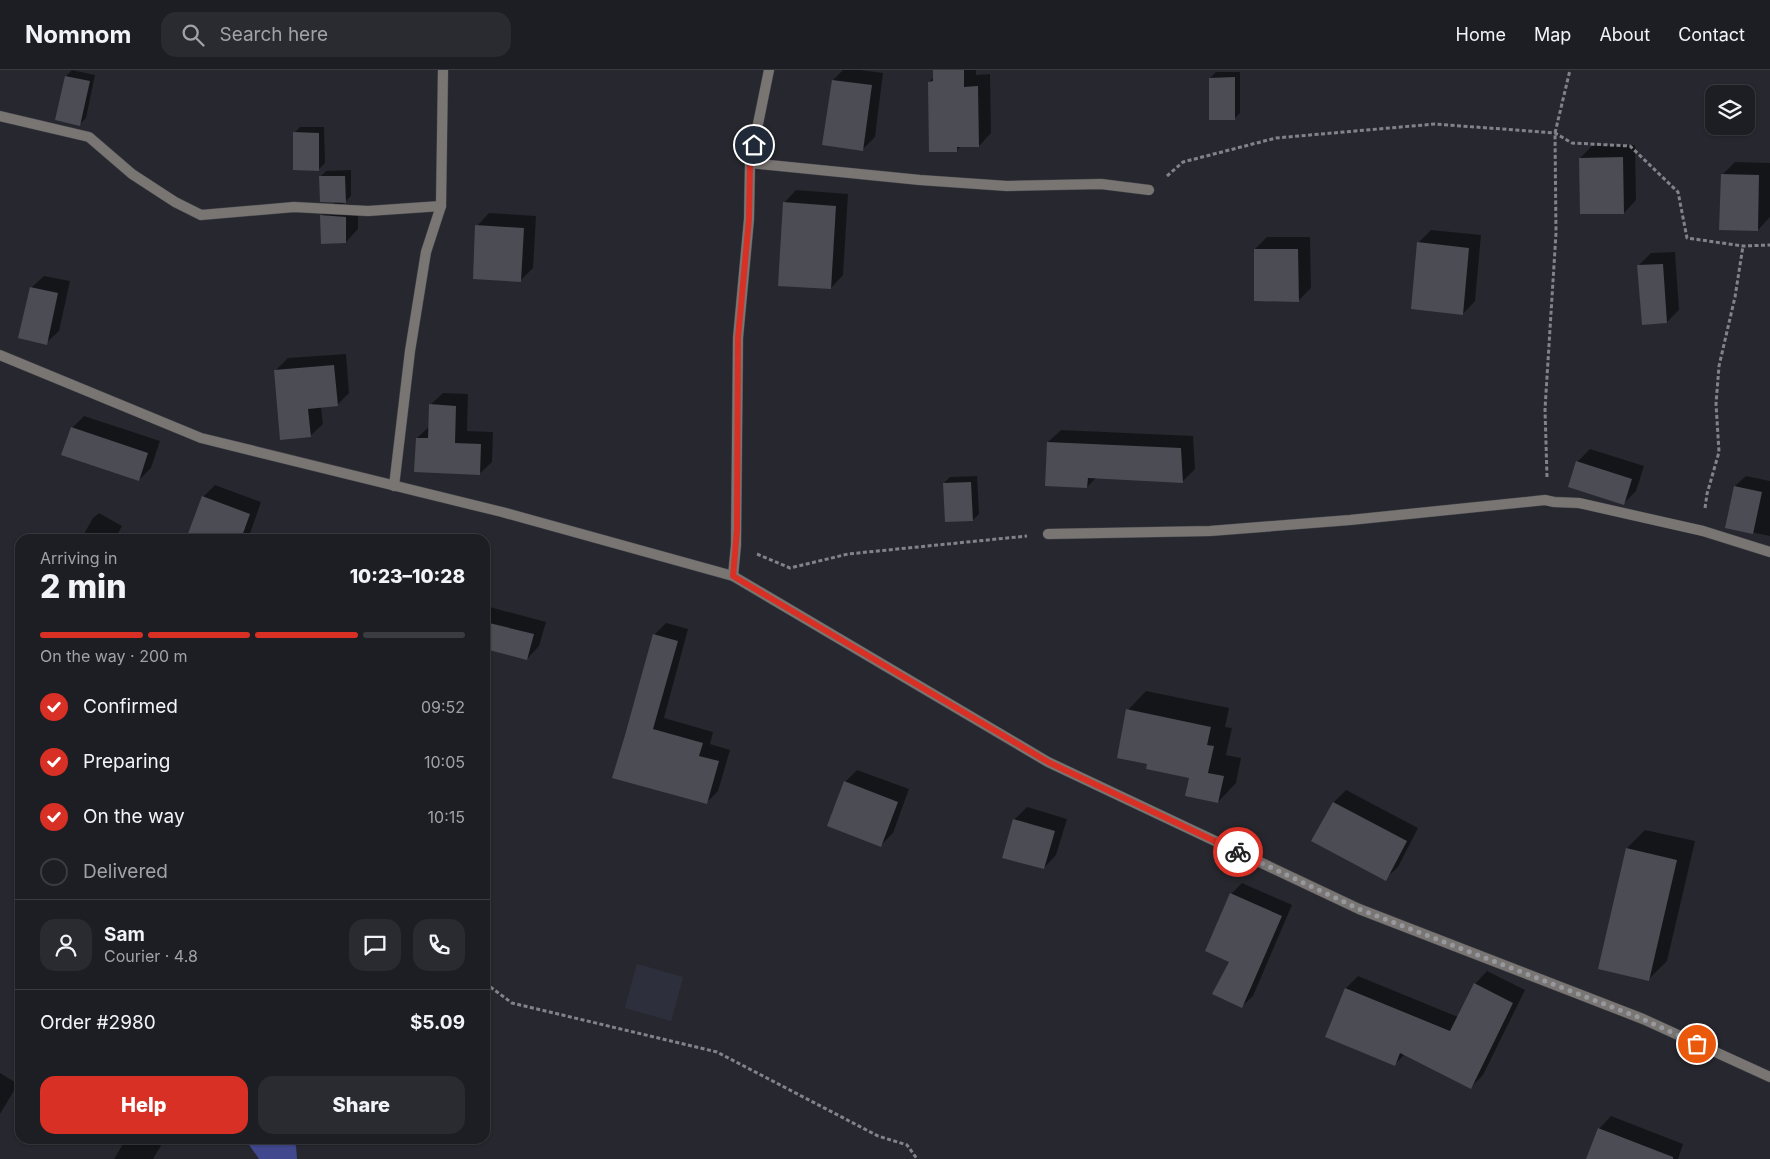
<!DOCTYPE html>
<meta charset="utf-8">
<style>
:root{--surface:#1d1e23;--page:#2a2b30;--text:#f1f3f6;--muted:#a0a2a6;--line:#3b3c41;--accent:#d93025}
body{margin:0;font-family:Inter,sans-serif;background:var(--page);color:var(--text);height:100vh;display:flex;flex-direction:column;font-size:19px;white-space:nowrap}
*{box-sizing:border-box;margin:0}
p{font-size:16px;color:var(--muted)}
.icon{flex:none;width:28px;height:28px;fill:none;stroke:currentColor;stroke-width:2;stroke-linecap:round;stroke-linejoin:round}
.map{position:relative;flex:1;overflow:hidden}
.details{position:absolute;left:15px;top:464px;width:475px;height:610px;display:flex;flex-direction:column;background:var(--surface);border-radius:15px;box-shadow:0 1px 4px #0004,0 0 0 1px var(--line)}
.details>*{flex:none}
.tools{position:absolute;left:1705px;top:15px;display:grid;gap:10px}
.tools a{display:grid;place-items:center;width:50px;height:50px;border-radius:10px;background:var(--surface);box-shadow:0 1px 4px #0004,0 0 0 1px var(--line);font-size:25px}
.pin{position:absolute;display:grid;place-items:center;width:42px;height:42px;color:#fff;margin:-21px;border:2px solid #fff;border-radius:50%;box-shadow:0 1px 5px #0007}
.courier{position:absolute;display:grid;place-items:center;width:50px;height:50px;margin:-25px;border:4px solid #d93025;border-radius:50%;background:#fff;color:#222;box-shadow:0 1px 6px #0007}
.summary em{font-style:normal;font-weight:800}
.summary div{display:flex;flex-direction:column-reverse}
.summary{display:flex;align-items:center;justify-content:space-between;height:85px;padding:0 25px}
h1{font-size:32px;font-weight:800;line-height:38px}
.bar{display:grid;grid-template-columns:repeat(4,1fr);gap:8px 5px;align-content:center;height:60px;padding:0 25px}
.bar i{height:6px;border-radius:4px;background:var(--line)}
.bar .active{background:var(--accent)}
.bar p{grid-column:span 4}
.line{display:flex;align-items:center;gap:12px;padding:0 25px;border-top:1px solid var(--line)}
.line div{flex:1}
.round{display:grid;place-items:center;flex:none;width:52px;height:52px;border-radius:15px;background:var(--page)}
ol{padding:0 25px;list-style:none}
li{display:flex;align-items:center;gap:15px;height:55px}
li p{margin-inline-start:auto}
li .icon{padding:5px;border-radius:50%;background:var(--accent);color:#fff;stroke-width:4}
li:last-child{color:var(--muted)}
li i{width:28px;height:28px;border:2px solid var(--line);border-radius:50%}
.action{display:flex;gap:10px;margin-top:auto;padding:10px 25px}
.action a{flex:1;height:58px;border-radius:15px;background:var(--accent);color:#fff;font-size:20px;font-weight:800;line-height:58px;text-align:center}
.action a+a{background:var(--page);color:var(--text)}
header{display:flex;align-items:center;gap:30px;box-sizing:border-box;height:70px;padding:0 25px;background:var(--surface);border-bottom:1px solid var(--line)}
header strong{font-size:24px}
nav{display:flex;gap:28px;margin-inline-start:auto;font-size:18px}
.search{width:350px;height:45px;background:var(--page);display:flex;align-items:center;gap:12px;box-sizing:border-box;padding:0 18px;border-radius:15px;color:var(--muted);font-size:19px}
.map>svg:first-child{display:block}
.built{fill:#2d303c}
.forest{fill:#41488e}
.shadow{fill:#0007}
.building{fill:#4b4c54}
.lines{fill:none;stroke-linecap:round;stroke-linejoin:round}
.service-casing{stroke:#43444a;stroke-width:11}
.minor-casing{stroke:#43444a;stroke-width:11}
.path{stroke:#828389;stroke-width:3;stroke-dasharray:4 2.5;stroke-linecap:butt}
.service{stroke:#797573;stroke-width:10}
.minor{stroke:#797573;stroke-width:10}
.done{stroke:#97989e;stroke-width:5;stroke-dasharray:0 9}
.route{stroke:#d93025;stroke-width:6}
</style>
<header>
<strong>Nomnom</strong>
<div class="search"><svg class="icon" aria-label="search" viewBox="0 0 24 24"><circle cx="10" cy="10" r="6"/><path d="M15 15l6 6"/></svg>Search here</div>
<nav><a>Home</a><a>Map</a><a>About</a><a>Contact</a></nav>
</header>
<div class="map">
<svg width="1770" height="1089" viewBox="0 0 1770 1089">
<rect width="100%" height="100%" fill="#27282f"/>
<!-- built -->
<path class="built" d="M637 894 683 907 671 951 625 938Z"/>
<!-- forest -->
<path class="forest" d="M245 1069H291L296 1076 297 1089H259Z"/>
<!-- shadow -->
<g class="shadow">
<path d="M72 0 95 5 86 48 80 54 57 49 66 6Z"/>
<path d="M843 0H860L883 3 875 67 863 79 833 10Z"/>
<path d="M934 0H976V5L990 4 991 63 979 76 962 75 956 81 929 12 934 7Z"/>
<path d="M1216 2H1240V43L1234 49 1210 8Z"/>
<path d="M300 57H324L325 93 319 99 294 63Z"/>
<path d="M1635 75 1636 130 1624 143 1580 88 1592 76Z"/>
<path d="M1735 92 1770 93V147L1758 160 1722 105Z"/>
<path d="M351 100V126L343 134 358 135V159L346 172 322 146 336 131 320 107 326 101Z"/>
<path d="M796 120 848 124 843 205 831 218 784 133Z"/>
<path d="M489 143 536 146 533 198 520 211 477 156Z"/>
<path d="M1431 160 1481 165 1475 231 1463 244 1418 173Z"/>
<path d="M1267 167H1310L1311 218 1298 231 1255 179Z"/>
<path d="M1675 182 1679 240 1667 252 1638 196 1651 183Z"/>
<path d="M44 206 70 211 59 261 46 273 31 218Z"/>
<path d="M346 284 349 323 337 335 321 337 323 354 310 366 276 300 288 288Z"/>
<path d="M443 323 468 324 467 361 493 362 492 392 479 404 417 368 430 356V335Z"/>
<path d="M84 346 160 371 151 398 139 410 72 358Z"/>
<path d="M1061 360 1193 366 1195 399 1183 411 1096 408 1087 417 1048 372Z"/>
<path d="M1590 379 1644 396 1636 421 1623 434 1570 417 1578 391Z"/>
<path d="M977 406 979 444 973 450 944 413 950 407Z"/>
<path d="M1746 406 1770 411V466L1726 457 1735 416Z"/>
<path d="M215 415 261 432 248 469H195L203 427Z"/>
<path d="M99 443 122 456 115 469H81L93 448Z"/>
<path d="M486 536 546 552 539 576 527 589 485 578Z"/>
<path d="M666 553 688 559 664 648 713 662 710 674 730 680 718 721 707 732 613 707 654 565Z"/>
<path d="M1146 621 1229 638 1225 657 1232 658 1226 685 1241 688 1236 713 1218 732 1190 707 1148 693 1128 640Z"/>
<path d="M857 700 909 719 893 763 881 775 845 712Z"/>
<path d="M1346 720 1418 758 1398 797 1385 809 1313 770 1334 732Z"/>
<path d="M1027 737 1067 749 1056 785 1044 798 1014 750Z"/>
<path d="M1645 760 1695 771 1667 891 1649 909 1627 778Z"/>
<path d="M1242 813 1292 835 1253 926 1241 937 1231 891V824Z"/>
<path d="M1487 901 1525 920 1483 1005 1470 1018 1405 984 1394 995 1326 967 1346 918 1358 906 1458 947 1475 914Z"/>
<path d="M0 1003 18 1014 0 1044Z"/>
<path d="M1611 1046 1683 1074 1678 1089H1588L1599 1059Z"/>
<path d="M126 1069H165L153 1089H114Z"/>
</g>
<!-- building -->
<g class="building">
<path d="M933 0H964V17L978 16 979 77H957V82H929L928 12 933 11Z"/>
<path d="M65 6 90 11 80 56 55 50Z"/>
<path d="M1235 7V50H1209V8Z"/>
<path d="M832 10 872 15 863 81 822 75Z"/>
<path d="M293 62 319 63V101L293 100Z"/>
<path d="M1623 87 1624 144H1580L1579 88Z"/>
<path d="M1721 104 1759 105 1758 161 1719 160Z"/>
<path d="M319 106H345L346 133 320 132Z"/>
<path d="M783 132 836 136 831 219 778 216Z"/>
<path d="M320 145 346 147V173L321 174Z"/>
<path d="M475 155 524 158 521 212 473 209Z"/>
<path d="M1417 172 1469 178 1463 245 1411 239Z"/>
<path d="M1254 179H1298L1299 232 1254 231Z"/>
<path d="M1663 194 1667 253 1642 255 1637 195Z"/>
<path d="M30 217 58 223 47 275 18 268Z"/>
<path d="M334 295 338 336 308 339 311 367 280 370 274 300Z"/>
<path d="M429 334 456 336 455 373 481 374 480 405 414 402 416 368H428Z"/>
<path d="M71 357 148 383 139 411 61 385Z"/>
<path d="M1047 372 1181 378 1183 413 1088 408 1087 418 1045 416Z"/>
<path d="M1576 391 1632 409 1624 435 1568 417Z"/>
<path d="M971 412 973 451 945 452 943 413Z"/>
<path d="M1734 416 1762 422 1753 464 1725 458Z"/>
<path d="M202 426 250 444 241 469H186Z"/>
<path d="M485 552 534 564 527 590 485 579Z"/>
<path d="M653 564 678 571 653 659 703 673 699 686 719 691 707 734 612 708 625 665Z"/>
<path d="M1126 639 1211 657 1207 675 1214 676 1208 703 1224 706 1218 733 1185 726 1189 708 1146 699 1147 694 1117 688Z"/>
<path d="M844 711 898 732 881 777 827 756Z"/>
<path d="M1333 732 1407 771 1386 811 1311 771Z"/>
<path d="M1013 749 1055 761 1044 799 1002 788Z"/>
<path d="M1626 778 1677 790 1649 911 1598 899Z"/>
<path d="M1230 823 1282 846 1242 938 1212 924 1229 892 1205 881Z"/>
<path d="M1474 913 1513 933 1471 1019 1400 983 1395 996 1325 967 1345 918 1450 961Z"/>
<path d="M1598 1058 1673 1087V1089H1586Z"/>
</g>
<g class="lines">
<defs>
<g id="service">
<path d="M0 46 89 67 132 104 175 132 201 145 294 137 368 141 441 136"/>
<path d="M750 93 920 110 1007 116 1101 114 1149 120"/>
</g>
<g id="minor">
<path d="M0 285 201 368 502 442 733 506 1048 692 1359 839 1643 949 1770 1007"/>
<path d="M394 416 410 281 426 182 441 136 443 0"/>
<path d="M1048 464 1210 461 1350 450 1545 430 1554 432 1579 433 1703 461 1770 482"/>
<path d="M733 506 736 475 738 268 749 149 750 93 769 0"/>
</g>
</defs>
<!-- service casing -->
<use href="#service" class="service-casing"/>
<!-- minor casing -->
<use href="#minor" class="minor-casing"/>
<!-- path -->
<g class="path">
<path d="M1167 106 1183 92 1276 68 1435 54 1555 63 1572 73 1630 76 1678 122 1687 168 1743 176 1770 175"/>
<path d="M1547 407 1545 339 1556 163 1555 63 1570 0"/>
<path d="M1705 438 1707 424 1719 382 1716 334 1719 296 1735 227 1743 176"/>
<path d="M757 484 790 498 848 484 1027 466"/>
<path d="M485 913 512 933 717 982 878 1066 907 1075 917 1089"/>
</g>
<!-- service -->
<use href="#service" class="service"/>
<!-- minor -->
<use href="#minor" class="minor"/>
</g>
<g class="lines">
<!-- done -->
<path class="done" d="M1238 782 1359 839 1643 949 1697 974"/>
<!-- route -->
<path class="route" d="M754 75 750 93 749 149 738 268 737 460 733 506 1048 692 1238 782"/>
</g>
</svg>
<div class="tools">
<a><svg class="icon" aria-label="layers" viewBox="0 0 24 24"><path d="M12 4l9 5-9 5-9-5zM3 14l9 5 9-5"/></svg></a>
</div>
<div class="pin" style="left:1697px;top:974px;background:#ea580c"><svg class="icon" aria-label="bag" viewBox="0 0 24 24"><path d="M5 8h14l-1 12H6zM9 8a3 3 0 0 1 6 0"/></svg></div>
<div class="pin" style="left:754px;top:75px;background:#1f2937"><svg class="icon" aria-label="home" viewBox="0 0 24 24"><path d="M3 11l9-7 9 7M6 9v11h12V9"/></svg></div>
<div class="courier" style="left:1238px;top:782px"><svg class="icon" aria-label="bike" viewBox="0 0 24 24"><circle cx="6" cy="16" r="4"/><circle cx="18" cy="16" r="4"/><path d="M6 16l4-8h5l3 8M10 8l3 8H6M13 5h3"/></svg></div>
<section class="details">
<div class="summary"><div><h1>2 min</h1><p>Arriving in</p></div><em>10:23–10:28</em></div>
<div class="bar"><i class="active"></i><i class="active"></i><i class="active"></i><i></i><p>On the way · 200 m</p></div>
<ol>
<li><svg class="icon" aria-label="check" viewBox="0 0 24 24"><path d="M5 12l5 5 9-10"/></svg>Confirmed<p>09:52</p></li>
<li><svg class="icon" aria-label="check" viewBox="0 0 24 24"><path d="M5 12l5 5 9-10"/></svg>Preparing<p>10:05</p></li>
<li><svg class="icon" aria-label="check" viewBox="0 0 24 24"><path d="M5 12l5 5 9-10"/></svg>On the way<p>10:15</p></li>
<li><i></i>Delivered</li>
</ol>
<div class="line" style="height:90px"><a class="round"><svg class="icon" aria-label="person" viewBox="0 0 24 24"><circle cx="12" cy="8" r="4"/><path d="M4 21q1-7 8-7t8 7"/></svg></a><div><b>Sam</b><p>Courier · 4.8</p></div><a class="round"><svg class="icon" aria-label="chat" viewBox="0 0 24 24"><path d="M4 5h16v11H9l-5 4z"/></svg></a><a class="round"><svg class="icon" aria-label="phone" viewBox="0 0 24 24"><path d="M5 4h4l2 5-3 2q2 4 5 5l2-3 5 2v4C11 20 4 13 5 4z"/></svg></a></div>
<div class="line" style="height:65px"><div>Order #2980</div><b>$5.09</b></div>
<div class="action"><a>Help</a><a>Share</a></div>
</section>
</div>
